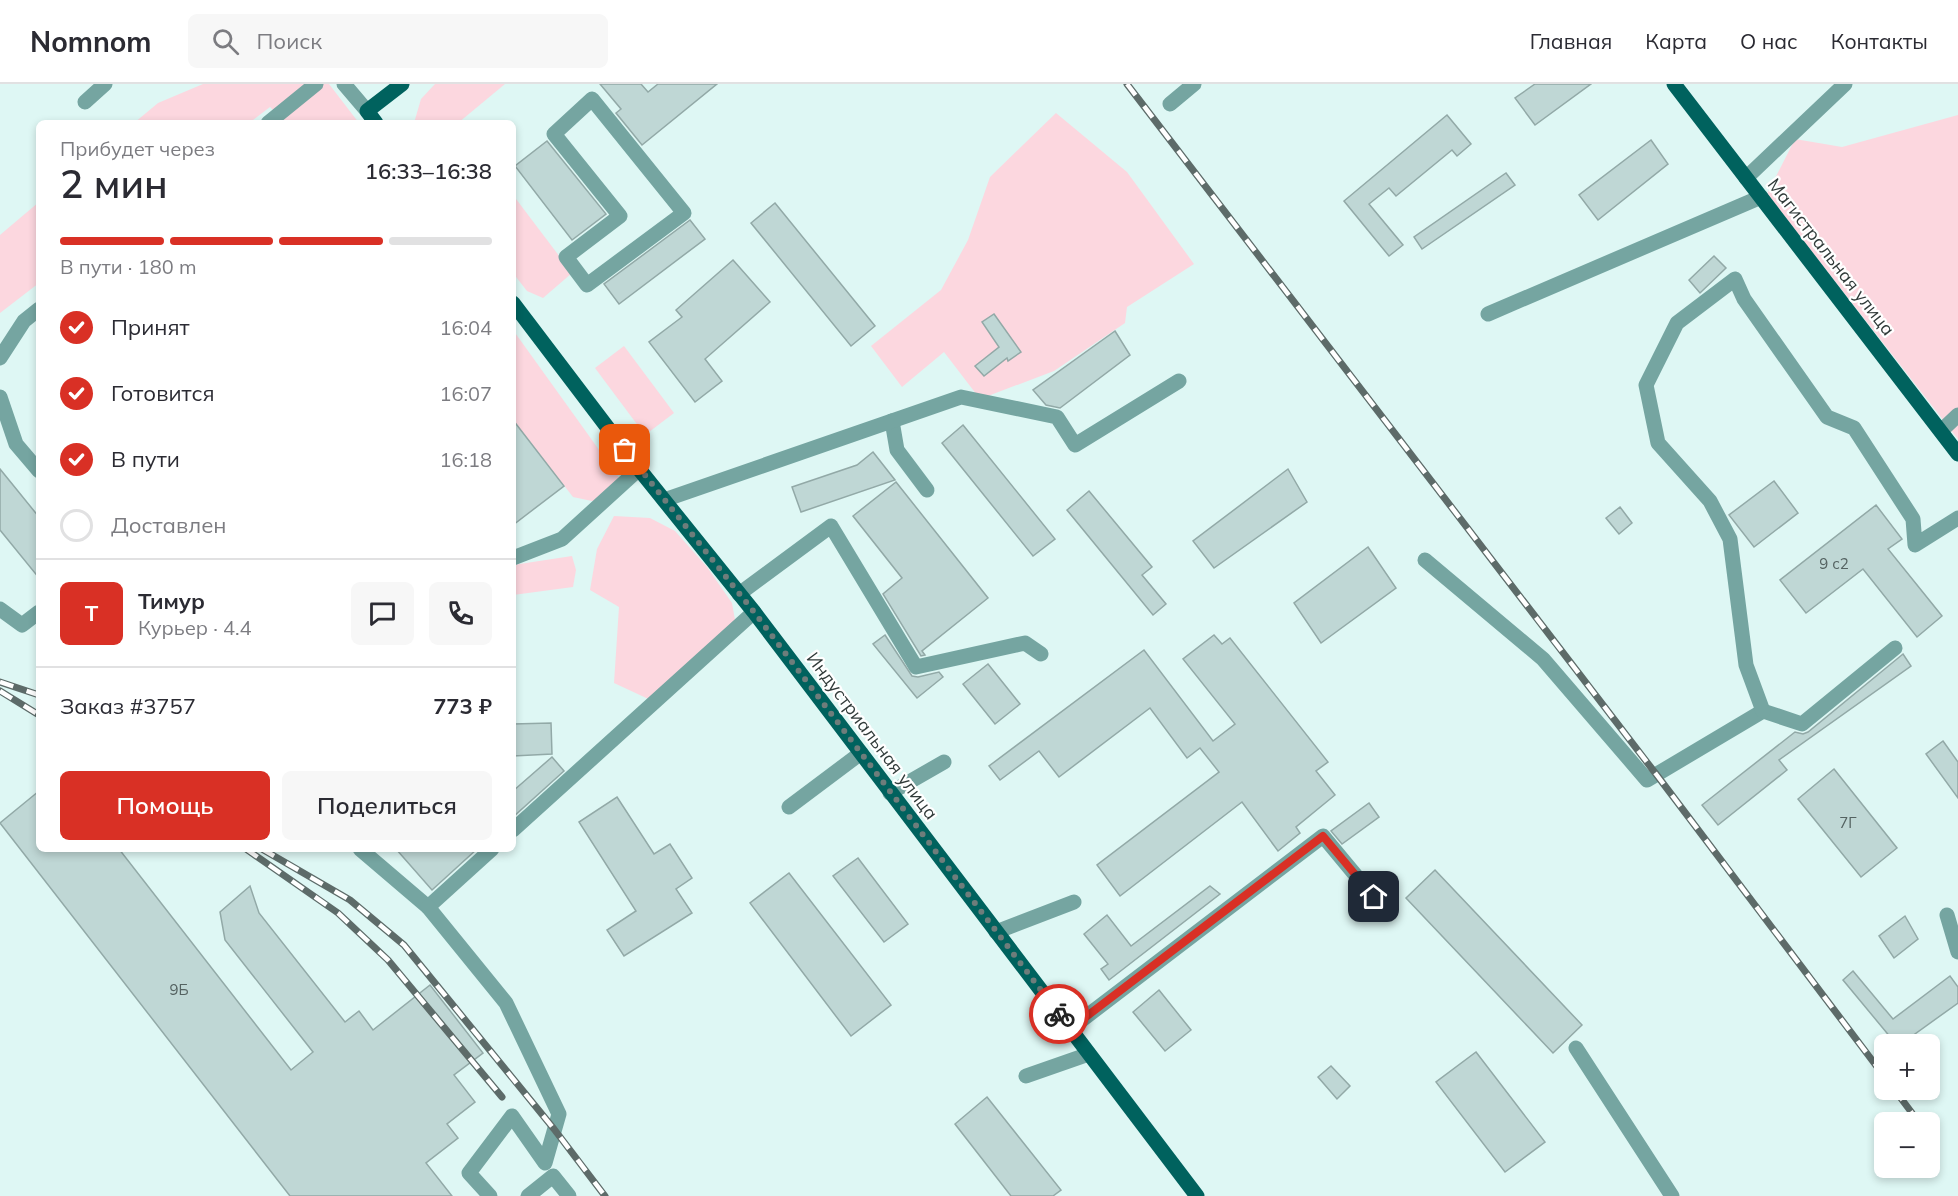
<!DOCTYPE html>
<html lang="ru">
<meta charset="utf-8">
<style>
:root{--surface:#fff;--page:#f7f7f7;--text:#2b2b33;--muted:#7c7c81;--line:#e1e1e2;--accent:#d93025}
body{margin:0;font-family:Mulish,sans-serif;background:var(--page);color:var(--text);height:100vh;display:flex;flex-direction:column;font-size:22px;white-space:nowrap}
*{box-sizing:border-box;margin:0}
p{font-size:20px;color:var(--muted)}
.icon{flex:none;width:33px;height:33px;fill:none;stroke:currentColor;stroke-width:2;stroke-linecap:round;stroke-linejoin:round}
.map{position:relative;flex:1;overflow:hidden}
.details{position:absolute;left:36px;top:36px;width:480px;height:732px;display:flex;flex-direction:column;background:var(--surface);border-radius:9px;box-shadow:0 3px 9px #0003}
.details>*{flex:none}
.controls{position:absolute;left:1874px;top:950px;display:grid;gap:12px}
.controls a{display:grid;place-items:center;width:66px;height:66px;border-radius:9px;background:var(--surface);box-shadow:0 3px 9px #0003;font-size:30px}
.pin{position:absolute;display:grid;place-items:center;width:51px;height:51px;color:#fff;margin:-26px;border-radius:12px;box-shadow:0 3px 9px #0006}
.courier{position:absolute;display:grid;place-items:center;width:60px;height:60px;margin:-30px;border:4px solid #d93025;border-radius:50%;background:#fff;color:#222;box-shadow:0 2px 8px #0007}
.head em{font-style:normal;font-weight:600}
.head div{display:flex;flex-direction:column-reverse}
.head{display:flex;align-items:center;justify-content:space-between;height:102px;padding:0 24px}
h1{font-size:39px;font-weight:600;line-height:45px}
.bar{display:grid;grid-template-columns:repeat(4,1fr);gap:9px 6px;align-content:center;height:72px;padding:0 24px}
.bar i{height:8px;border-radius:4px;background:var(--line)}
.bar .active{background:var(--accent)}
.bar p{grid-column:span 4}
.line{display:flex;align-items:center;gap:15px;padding:0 24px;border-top:2px solid var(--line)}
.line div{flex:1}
.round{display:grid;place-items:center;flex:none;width:63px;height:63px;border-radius:9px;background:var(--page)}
ol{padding:0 24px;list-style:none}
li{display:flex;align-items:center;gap:18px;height:66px}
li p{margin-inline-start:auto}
li .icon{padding:6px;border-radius:50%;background:var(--accent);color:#fff;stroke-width:4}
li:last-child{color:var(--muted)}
li i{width:33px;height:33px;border:3px solid var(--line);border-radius:50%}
.cta{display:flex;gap:12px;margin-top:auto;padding:12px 24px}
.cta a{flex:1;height:69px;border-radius:9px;background:var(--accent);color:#fff;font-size:24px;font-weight:600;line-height:69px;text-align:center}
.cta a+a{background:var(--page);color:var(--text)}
header{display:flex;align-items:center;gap:36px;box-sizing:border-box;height:84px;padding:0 30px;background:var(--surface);border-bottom:2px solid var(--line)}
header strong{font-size:28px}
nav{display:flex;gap:33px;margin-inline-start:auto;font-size:21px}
.search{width:420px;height:54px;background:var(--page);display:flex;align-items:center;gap:15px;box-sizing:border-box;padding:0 21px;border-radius:9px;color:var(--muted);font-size:22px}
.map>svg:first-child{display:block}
.green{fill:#fcd7df}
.building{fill:#bfd7d5;stroke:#92a9a7;stroke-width:1.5}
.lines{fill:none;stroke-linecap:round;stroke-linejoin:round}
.minor{stroke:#75a5a1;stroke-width:15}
.major{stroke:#00625e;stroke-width:15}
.rail-casing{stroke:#5d6b69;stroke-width:7}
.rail{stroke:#fff;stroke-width:4.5;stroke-dasharray:14;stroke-linecap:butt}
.done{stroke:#6e7d7b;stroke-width:6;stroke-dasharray:0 10.8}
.route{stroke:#d93025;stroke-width:8}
.labels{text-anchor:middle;stroke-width:4.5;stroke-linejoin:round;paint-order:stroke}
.number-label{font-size:15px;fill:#546261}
.street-label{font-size:18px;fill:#313b3a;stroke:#fff}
</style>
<header>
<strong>Nomnom</strong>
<div class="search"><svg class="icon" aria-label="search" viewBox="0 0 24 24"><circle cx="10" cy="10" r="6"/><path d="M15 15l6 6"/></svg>Поиск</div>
<nav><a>Главная</a><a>Карта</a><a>О нас</a><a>Контакты</a></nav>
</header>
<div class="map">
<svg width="1958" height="1112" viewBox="0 0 1958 1112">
<rect width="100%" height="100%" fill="#def7f4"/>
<!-- green -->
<g class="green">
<path d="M203 0H329L359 39H286L270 23 249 39H134L158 19Z"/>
<path d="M435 0H505L458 39H414L421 15Z"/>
<path d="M1056 29 1127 88 1194 180 1127 223 1125 239 1054 287 980 315 944 268 902 303 871 262 941 206 968 156 990 93Z"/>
<path d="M1958 31V355L1767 110 1795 55 1842 63Z"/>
<path d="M513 111 572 189 543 214 527 207 513 189Z"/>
<path d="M39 118V199L0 229V151Z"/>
<path d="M513 246 625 402 606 420 573 413 513 336Z"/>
<path d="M624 262 674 329 645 351 595 284Z"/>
<path d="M614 432 650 434 675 447 707 483 732 519 737 547 657 619 614 599 619 523 590 506 597 465Z"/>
<path d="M572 472 576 486 573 503 513 511V481Z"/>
</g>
<!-- building -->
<g class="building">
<path d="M600 0H641L648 8 658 0H717L642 61 616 29 621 25Z"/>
<path d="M1535 0H1591L1535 41 1515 14Z"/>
<path d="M1447 31 1471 60 1457 72 1452 66 1396 112 1389 104 1369 120 1403 161 1389 172 1344 117Z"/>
<path d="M1651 56 1668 80 1598 136 1579 111Z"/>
<path d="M547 57 606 130 572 156 515 82Z"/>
<path d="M1506 89 1515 101 1422 165 1414 153Z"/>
<path d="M775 119 875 242 851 262 751 139Z"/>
<path d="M690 136 705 155 619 220 604 200Z"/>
<path d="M1714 172 1726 184 1700 209 1689 196Z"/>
<path d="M733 176 770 218 705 275 722 297 695 318 649 258 682 233 676 226Z"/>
<path d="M994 230 1021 268 1008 277 1007 274 984 292 975 282 999 263 982 238Z"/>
<path d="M1115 247 1130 271 1060 324 1046 321 1033 306Z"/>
<path d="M513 336 564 402 513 441Z"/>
<path d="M963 341 1055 455 1033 472 942 359Z"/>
<path d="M873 368 895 396 801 428 792 403 857 381Z"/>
<path d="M0 385 39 433V494L0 446Z"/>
<path d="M1288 385 1307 418 1214 484 1193 457Z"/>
<path d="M1774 397 1798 429 1754 463 1729 431Z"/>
<path d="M896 398 988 514 922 567 925 571 921 572 883 510 902 494 853 432Z"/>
<path d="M1089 407 1152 483 1142 491 1166 520 1153 531 1067 426Z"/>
<path d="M1876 421 1902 455 1888 465 1942 532 1917 553 1863 485 1806 529 1780 496Z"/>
<path d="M1620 423 1632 439 1619 450 1606 434Z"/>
<path d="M1368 463 1396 504 1321 559 1294 519Z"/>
<path d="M885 551 912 592 918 593 939 588 943 593 917 614 873 560Z"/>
<path d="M1214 551 1222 560 1230 554 1328 678 1316 687 1335 711 1296 743 1300 749 1278 767 1242 718 1120 812 1097 781 1219 688 1200 664 1187 674 1150 624 1059 693 1039 667 1000 696 989 682 1144 566 1213 657 1235 640 1183 575Z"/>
<path d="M1903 570 1911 582 1779 676 1787 686 1718 741 1702 721 1795 648 1803 650 1808 648Z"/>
<path d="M988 580 1020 620 995 640 963 600Z"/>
<path d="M551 639 552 670 513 672V640Z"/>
<path d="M1943 657 1958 678V714L1926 670Z"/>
<path d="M552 673 564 687 513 733V707Z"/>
<path d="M1834 685 1897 764 1861 793 1798 715Z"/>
<path d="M39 707V765H119L291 986 313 968 225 856 220 828 250 802 259 829 345 938 359 927 373 946 430 901 483 969 454 991 475 1018 447 1040 458 1054 426 1079 452 1112H290L0 739Z"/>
<path d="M617 713 654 770 670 760 692 794 676 805 692 829 624 872 607 846 636 827 579 738Z"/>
<path d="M1369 719 1379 733 1342 760 1331 747Z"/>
<path d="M396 765H477L432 806Z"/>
<path d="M858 774 908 840 884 858 833 792Z"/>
<path d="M1435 786 1582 941 1553 969 1406 814Z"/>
<path d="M789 789 891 921 851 952 750 819Z"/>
<path d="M1210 802 1220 810 1109 896 1101 885 1108 880 1084 850 1107 831 1131 862Z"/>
<path d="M1905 832 1918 855 1894 874 1879 852Z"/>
<path d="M1853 887 1893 935 1950 892 1958 903V919L1901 960H1896L1843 896Z"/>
<path d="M1159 906 1191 946 1165 967 1133 928Z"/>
<path d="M1476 968 1545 1058 1505 1088 1436 998Z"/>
<path d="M1331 982 1350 1002 1337 1015 1318 993Z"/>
<path d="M987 1013 1061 1106 1053 1112H1011L955 1040Z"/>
</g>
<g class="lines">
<!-- minor -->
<g class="minor">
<path d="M344 0 367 27"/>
<path d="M592 15 684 129 587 201 566 173 620 132 554 50Z"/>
<path d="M85 18 105 0"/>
<path d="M1170 20 1194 0"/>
<path d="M268 39 316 0"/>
<path d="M1746 94 1845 0"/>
<path d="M1488 230 1761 113"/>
<path d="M0 274 24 237 39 225"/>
<path d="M0 313 16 360 39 387"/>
<path d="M892 337 897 366 927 406"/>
<path d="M1941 347 1958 331"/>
<path d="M664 416 961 313 1057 333 1075 361 1179 297"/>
<path d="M513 474 562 455 639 385"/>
<path d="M1425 476 1543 575 1647 696 1763 627 1802 640 1895 564"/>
<path d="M739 510 831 442 916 583 1025 559 1041 570"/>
<path d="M0 525 22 541 39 528"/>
<path d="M1763 627 1746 581 1730 455 1710 417 1658 359 1646 301 1677 239 1735 195 1744 215 1827 333 1854 344 1913 435 1915 461 1958 434"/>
<path d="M890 709 944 678"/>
<path d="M789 723 861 669"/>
<path d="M513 746 754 528"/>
<path d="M360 765 428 823 492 765"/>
<path d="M428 823 506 919 559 1030 545 1079 512 1032 469 1089 490 1112"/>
<path d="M1947 831 1958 868"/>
<path d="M996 848 1074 818"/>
<path d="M1070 945 1323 752 1387 829"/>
<path d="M1576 964 1672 1112"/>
<path d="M1026 992 1089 970"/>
<path d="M528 1112 553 1092 569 1112"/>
</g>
<!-- major -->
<g class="major">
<path d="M1674 0 1958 370"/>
<path d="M376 39 367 27 402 0"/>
<path d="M513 219 639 385 754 528 1197 1112"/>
</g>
<defs>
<g id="rail">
<path d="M1127 0 1656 690 1884 992"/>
<path d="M0 598 39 611"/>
<path d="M0 607 39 631"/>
<path d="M246 765 338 829 388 876 502 1013"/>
<path d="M262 765 350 816 404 861 554 1045 605 1112"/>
<path d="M1894 1005 1912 1029"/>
</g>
</defs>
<!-- rail casing -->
<use href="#rail" class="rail-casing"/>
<!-- rail -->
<use href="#rail" class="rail"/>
</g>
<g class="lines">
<!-- done -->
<path class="done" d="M625 366 754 528 1059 930"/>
<!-- route -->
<path class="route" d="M1059 930 1070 945 1323 752 1374 813"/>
</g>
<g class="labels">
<!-- number labels -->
<g class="number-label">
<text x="1834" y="485">9 с2</text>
<text x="1848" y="744">7Г</text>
<text x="179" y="911">9Б</text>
</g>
<!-- street labels -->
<g class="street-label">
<text transform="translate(1831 173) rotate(52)" y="6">Магистральная улица</text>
<text transform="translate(872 652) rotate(53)" y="6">Индустриальная улица</text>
</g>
</g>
</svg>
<div class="controls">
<a>+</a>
<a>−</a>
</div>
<div class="pin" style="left:625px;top:366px;background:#ea580c"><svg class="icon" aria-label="bag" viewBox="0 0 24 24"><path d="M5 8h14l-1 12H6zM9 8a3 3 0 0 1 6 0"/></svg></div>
<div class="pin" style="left:1374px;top:813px;background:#1f2937"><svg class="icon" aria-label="home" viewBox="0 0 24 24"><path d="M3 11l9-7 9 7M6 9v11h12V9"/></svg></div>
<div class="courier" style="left:1059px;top:930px"><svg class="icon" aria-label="bike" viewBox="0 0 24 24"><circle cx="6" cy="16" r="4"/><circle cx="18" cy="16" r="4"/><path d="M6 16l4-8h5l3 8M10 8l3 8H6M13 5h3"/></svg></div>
<section class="details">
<div class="head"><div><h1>2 мин</h1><p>Прибудет через</p></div><em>16:33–16:38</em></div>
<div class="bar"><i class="active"></i><i class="active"></i><i class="active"></i><i></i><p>В пути · 180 m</p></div>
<ol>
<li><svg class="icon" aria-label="check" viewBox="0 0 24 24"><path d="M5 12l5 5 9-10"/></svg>Принят<p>16:04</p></li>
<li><svg class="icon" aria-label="check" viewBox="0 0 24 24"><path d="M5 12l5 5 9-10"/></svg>Готовится<p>16:07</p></li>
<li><svg class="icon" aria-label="check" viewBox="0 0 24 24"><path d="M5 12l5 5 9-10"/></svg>В пути<p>16:18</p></li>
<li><i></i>Доставлен</li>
</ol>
<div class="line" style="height:108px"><b class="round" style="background:var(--accent);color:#fff">Т</b><div><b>Тимур</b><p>Курьер · 4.4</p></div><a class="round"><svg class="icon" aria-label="chat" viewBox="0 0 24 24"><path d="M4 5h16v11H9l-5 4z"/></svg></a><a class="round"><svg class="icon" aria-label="phone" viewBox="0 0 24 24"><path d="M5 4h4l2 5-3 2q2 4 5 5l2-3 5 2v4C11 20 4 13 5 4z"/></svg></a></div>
<div class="line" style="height:78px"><div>Заказ #3757</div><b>773 ₽</b></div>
<div class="cta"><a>Помощь</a><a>Поделиться</a></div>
</section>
</div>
